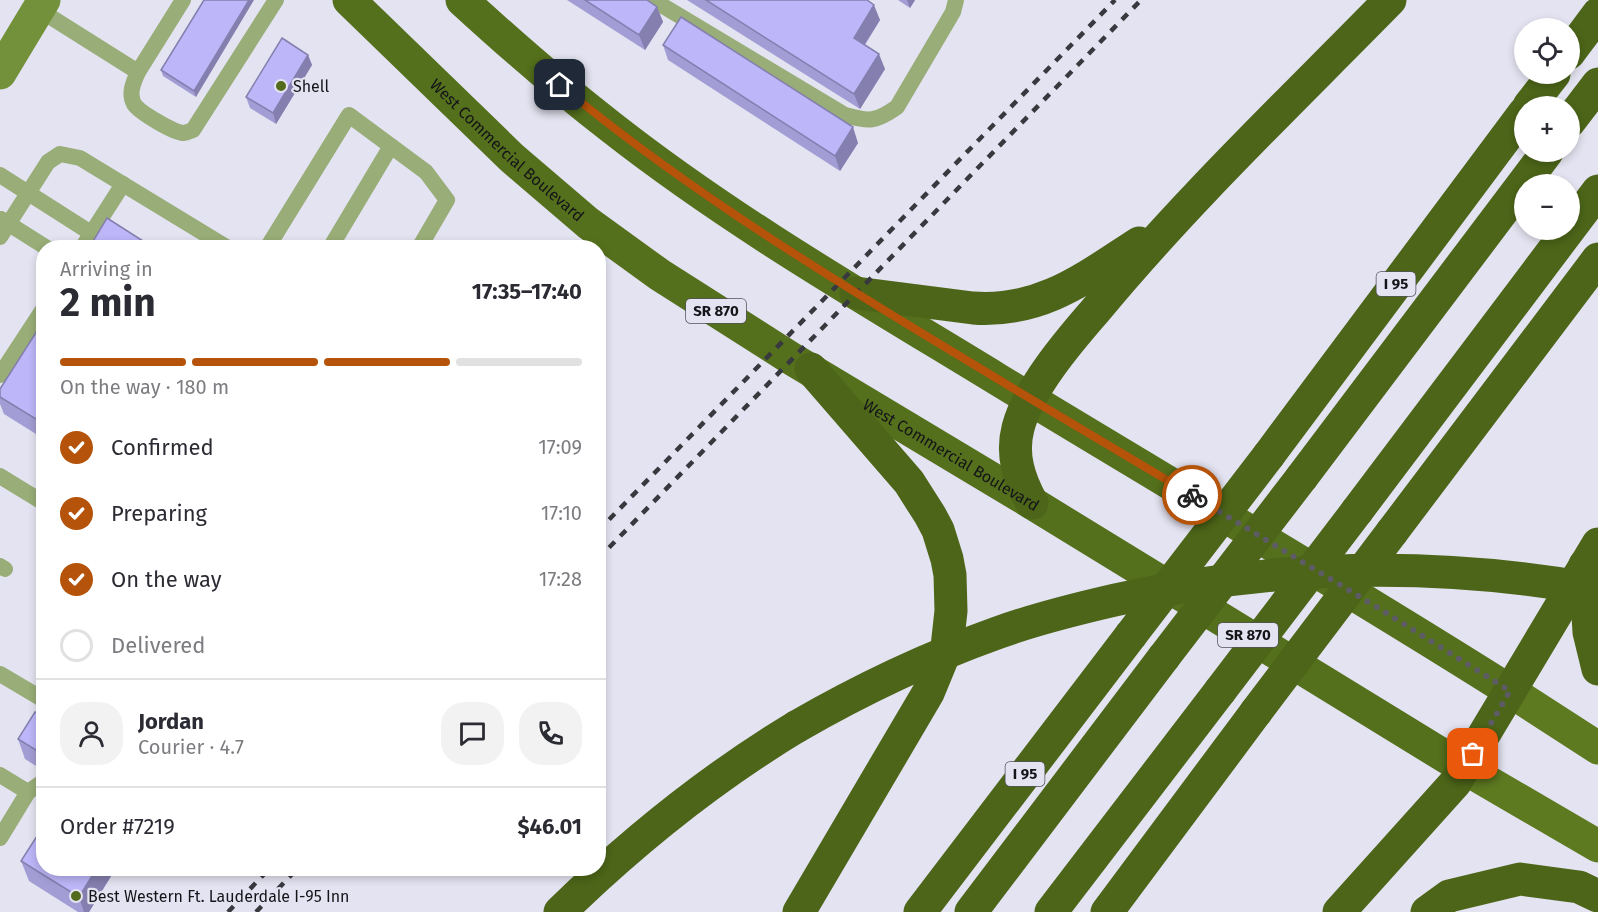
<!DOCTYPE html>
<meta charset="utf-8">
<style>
:root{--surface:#fff;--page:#f2f2f3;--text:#2b2b33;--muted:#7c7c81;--line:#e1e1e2;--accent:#b45309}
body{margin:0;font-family:"Fira Sans",sans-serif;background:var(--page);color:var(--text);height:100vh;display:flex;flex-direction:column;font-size:22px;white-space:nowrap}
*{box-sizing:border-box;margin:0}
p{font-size:20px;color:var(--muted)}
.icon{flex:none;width:33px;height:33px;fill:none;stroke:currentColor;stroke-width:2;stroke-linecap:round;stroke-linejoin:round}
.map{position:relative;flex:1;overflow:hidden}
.details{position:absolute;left:36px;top:240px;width:570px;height:636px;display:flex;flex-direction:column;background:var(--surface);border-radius:24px;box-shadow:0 3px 9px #0003}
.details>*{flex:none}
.fabs{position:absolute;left:1514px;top:18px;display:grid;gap:12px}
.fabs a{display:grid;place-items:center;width:66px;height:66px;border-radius:50%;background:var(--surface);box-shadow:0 3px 9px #0003;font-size:30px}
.pin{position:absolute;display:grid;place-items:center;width:51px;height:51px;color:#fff;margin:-26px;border-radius:12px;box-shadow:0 3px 9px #0006}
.courier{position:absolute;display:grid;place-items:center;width:60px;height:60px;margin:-30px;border:4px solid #b45309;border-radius:50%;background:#fff;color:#222;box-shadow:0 2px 8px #0007}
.headline em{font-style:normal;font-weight:700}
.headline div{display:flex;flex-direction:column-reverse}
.headline{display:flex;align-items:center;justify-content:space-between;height:102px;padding:0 24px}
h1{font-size:39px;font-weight:700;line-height:45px}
.bar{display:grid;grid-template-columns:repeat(4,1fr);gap:9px 6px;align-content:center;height:72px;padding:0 24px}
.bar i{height:8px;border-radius:4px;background:var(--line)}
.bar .active{background:var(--accent)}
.bar p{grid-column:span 4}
.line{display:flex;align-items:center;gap:15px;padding:0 24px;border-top:2px solid var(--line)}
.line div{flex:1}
.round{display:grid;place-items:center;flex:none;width:63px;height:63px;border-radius:24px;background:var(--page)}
ol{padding:0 24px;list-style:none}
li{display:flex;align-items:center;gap:18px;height:66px}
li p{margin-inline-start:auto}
li .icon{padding:6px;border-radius:50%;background:var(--accent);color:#fff;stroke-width:4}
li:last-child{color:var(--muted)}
li i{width:33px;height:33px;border:3px solid var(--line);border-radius:50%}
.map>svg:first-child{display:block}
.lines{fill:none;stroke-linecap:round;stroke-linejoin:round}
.service{stroke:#98ad77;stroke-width:16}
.secondary{stroke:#73913a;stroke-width:33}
.primary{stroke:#5d7a21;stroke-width:33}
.trunk{stroke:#54701c;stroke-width:33}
.motorway{stroke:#4c6518;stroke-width:33}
.rail{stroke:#38383f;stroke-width:4.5;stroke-dasharray:8 8;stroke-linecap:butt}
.motorway-bridge{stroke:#4c6518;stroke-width:33}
.wall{fill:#a39dd5}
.shaded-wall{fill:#847fae}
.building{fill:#bdb6f8;stroke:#847fae;stroke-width:1.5}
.done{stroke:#5d5c65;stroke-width:6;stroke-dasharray:0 10.8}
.route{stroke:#b45309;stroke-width:8}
.poi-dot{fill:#526b1d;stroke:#e4e3f1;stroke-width:2}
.labels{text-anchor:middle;stroke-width:4.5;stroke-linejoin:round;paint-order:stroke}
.shield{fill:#e4e3f1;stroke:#52525a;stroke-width:1.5}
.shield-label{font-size:15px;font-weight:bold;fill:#141419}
.poi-label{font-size:16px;fill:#141419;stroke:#e4e3f1;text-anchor:start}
.street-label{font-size:16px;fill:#141419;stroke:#e4e3f1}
</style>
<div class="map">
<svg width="1598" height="912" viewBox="0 0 1598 912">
<rect width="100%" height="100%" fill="#e4e3f1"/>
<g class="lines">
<!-- service -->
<g class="service">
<path d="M183 0 138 72C134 81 128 93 134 104 139 112 174 133 184 133 185 133 193 130 193 130L276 0"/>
<path d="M653 0 845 115C869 122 876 122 897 107L953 12 956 0"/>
<path d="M38 9 138 72"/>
<path d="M0 175 91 233"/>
<path d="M1 219 47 248"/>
<path d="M0 237 48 162 60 154 80 158 228 248"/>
<path d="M82 248 123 184"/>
<path d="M267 248 349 115 426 172 447 200 419 248"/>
<path d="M330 248 391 146"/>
<path d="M0 375 44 308"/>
<path d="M0 476 44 503"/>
<path d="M0 566 5 569"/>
<path d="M0 674 44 700"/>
<path d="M0 775 28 792 0 838"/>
<path d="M28 792 44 781"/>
</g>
<!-- secondary -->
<path class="secondary" d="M0 73 44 0"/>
<!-- primary -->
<g class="primary">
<path d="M1510 691 1598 748"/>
<path d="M1464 768 1598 846"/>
</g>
<!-- trunk -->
<g class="trunk">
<path id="s1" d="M349 0 512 158 588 223 660 275 792 359 1032 503 1464 768"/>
<path d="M462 0C510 44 559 87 611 127 732 222 866 299 997 379 1168 483 1341 584 1510 691"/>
</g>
<!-- motorway -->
<g class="motorway">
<path d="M1569 53 1598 14"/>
<path d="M1529 106 1554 74"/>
<path d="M1569 122 1598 84"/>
<path d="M856 293 973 308C1041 313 1085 278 1139 243"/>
<path d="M1269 455 1524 113"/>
<path d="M1302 477 1547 152"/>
<path d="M1032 503C1019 479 1011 455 1018 428 1028 389 1068 342 1095 311 1186 201 1290 102 1390 0"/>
<path d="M1357 511 1598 191"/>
<path d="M1392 532 1598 259"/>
<path d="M1585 565 1589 632 1598 669"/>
<path d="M560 912C632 842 710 779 796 727"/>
<path d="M799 912 928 693 947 647 951 611 950 575 947 559 938 530 930 515 909 482 811 369"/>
<path d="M920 912 1131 635"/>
<path d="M971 912 1164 657"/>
<path d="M1051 912 1220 691"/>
<path d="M1107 912 1256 712"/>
<path d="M1339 912 1455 783 1598 544"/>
<path d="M1427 912 1449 896 1520 879 1579 887 1598 896"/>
</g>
<!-- rail -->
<g class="rail">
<path d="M598 531 1115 0"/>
<path d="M598 559 1141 0"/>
<path d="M228 912 270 868"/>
<path d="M256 912 298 868"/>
</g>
<!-- motorway-bridge -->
<g class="motorway-bridge">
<path d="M1131 635 1269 455"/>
<path d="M1164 657 1302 477"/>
<path d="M1220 691 1357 511"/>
<path d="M1256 712 1392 532"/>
<path d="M796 727C860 690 927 658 997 633 1035 619 1076 609 1115 600 1275 564 1437 561 1598 590"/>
</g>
</g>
<!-- wall -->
<g class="wall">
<path d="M204 0 196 97 163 76 161 70Z"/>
<path d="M567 0H647L657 7 663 22 645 50Z"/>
<path d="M687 0H867L880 20 865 45 885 69 860 109Z"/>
<path d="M898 0H915L910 8Z"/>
<path d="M663 45 858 143 840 171 668 60Z"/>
<path d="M308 55 312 65 276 124 250 108 246 97Z"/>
<path d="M44 320V439L4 414 0 404V389Z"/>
<path d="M44 717V771L25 759 18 739Z"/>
<path d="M21 861 116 868 89 912H78L29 881Z"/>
</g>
<!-- shaded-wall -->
<g class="shaded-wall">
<path d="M249 0H254L196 97 194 91Z"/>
<path d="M907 0H915L910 8Z"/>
<path d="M874 5 880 20 859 53 854 38Z"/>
<path d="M657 7 663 22 645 50 639 35Z"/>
<path d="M879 54 885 69 860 109 854 94Z"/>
<path d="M308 55 312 65 276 124 273 113Z"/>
<path d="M853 127 858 143 840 171 835 156Z"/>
<path d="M97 868H116L89 912H84L79 897Z"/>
</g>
<!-- building -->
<g class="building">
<path d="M204 0H249L194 91 161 70Z"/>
<path d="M585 0H647L657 7 639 35Z"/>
<path d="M706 0H867L874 5 854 38 879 54 854 94Z"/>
<path d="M681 17 853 127 835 156 663 45Z"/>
<path d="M282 38 308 55 273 113 246 97Z"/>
<path d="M107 218 154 248H89Z"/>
<path d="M44 320V424L0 397V389Z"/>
<path d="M35 712 44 717V755L18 739Z"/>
<path d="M44 825V868H97L79 897 21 861Z"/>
</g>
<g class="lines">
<!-- done -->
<path class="done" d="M1192 495 1380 609 1510 691 1473 754"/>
<!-- route -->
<path class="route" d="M560 85C671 177 792 254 915 329 1007 385 1099 440 1192 495"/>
</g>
<!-- markers -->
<g class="poi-dot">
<circle cx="281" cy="86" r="6"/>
<circle cx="76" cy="896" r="6"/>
</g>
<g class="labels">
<!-- shield labels -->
<g class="shield">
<rect x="1376.5" y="272" width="39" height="24" rx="4.5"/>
<rect x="686" y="299" width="60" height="24" rx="4.5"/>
<rect x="1218" y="623" width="60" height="24" rx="4.5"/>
<rect x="1005.5" y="762" width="39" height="24" rx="4.5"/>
</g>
<g class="shield-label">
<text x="1396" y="289">I 95</text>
<text x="716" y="316">SR 870</text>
<text x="1248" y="640">SR 870</text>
<text x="1025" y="779">I 95</text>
</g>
<!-- poi labels -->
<g class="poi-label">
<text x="293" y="92">Shell</text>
<text x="88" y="902">Best Western Ft. Lauderdale I-95 Inn</text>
</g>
<!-- street labels -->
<g class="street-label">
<text dy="6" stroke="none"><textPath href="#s1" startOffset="218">West Commercial Boulevard</textPath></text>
<text dy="6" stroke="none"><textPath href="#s1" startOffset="758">West Commercial Boulevard</textPath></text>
</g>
</g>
</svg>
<div class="fabs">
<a><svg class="icon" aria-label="locate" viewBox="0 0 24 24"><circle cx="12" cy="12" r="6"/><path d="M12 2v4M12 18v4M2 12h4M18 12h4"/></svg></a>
<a>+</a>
<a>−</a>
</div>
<div class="pin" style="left:1473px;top:754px;background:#ea580c"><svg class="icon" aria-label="bag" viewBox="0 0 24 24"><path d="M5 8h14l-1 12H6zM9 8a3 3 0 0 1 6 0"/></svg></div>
<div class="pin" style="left:560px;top:85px;background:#1f2937"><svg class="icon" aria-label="home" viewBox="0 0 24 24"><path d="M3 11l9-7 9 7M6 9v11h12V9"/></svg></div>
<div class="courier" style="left:1192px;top:495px"><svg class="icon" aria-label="bike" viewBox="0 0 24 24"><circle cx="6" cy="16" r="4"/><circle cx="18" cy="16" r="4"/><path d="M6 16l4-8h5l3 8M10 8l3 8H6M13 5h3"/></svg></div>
<section class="details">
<div class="headline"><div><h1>2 min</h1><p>Arriving in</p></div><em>17:35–17:40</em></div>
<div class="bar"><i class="active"></i><i class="active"></i><i class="active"></i><i></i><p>On the way · 180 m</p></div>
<ol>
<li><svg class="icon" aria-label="check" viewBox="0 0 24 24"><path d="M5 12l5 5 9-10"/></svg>Confirmed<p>17:09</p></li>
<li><svg class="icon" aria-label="check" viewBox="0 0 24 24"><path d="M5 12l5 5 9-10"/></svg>Preparing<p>17:10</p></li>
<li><svg class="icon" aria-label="check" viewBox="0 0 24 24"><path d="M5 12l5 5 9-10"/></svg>On the way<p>17:28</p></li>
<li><i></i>Delivered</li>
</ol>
<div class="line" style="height:108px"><a class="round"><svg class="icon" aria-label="person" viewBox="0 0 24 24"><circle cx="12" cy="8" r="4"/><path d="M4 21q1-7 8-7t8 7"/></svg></a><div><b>Jordan</b><p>Courier · 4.7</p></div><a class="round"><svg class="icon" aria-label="chat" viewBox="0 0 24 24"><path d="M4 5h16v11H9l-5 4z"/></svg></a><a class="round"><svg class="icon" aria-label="phone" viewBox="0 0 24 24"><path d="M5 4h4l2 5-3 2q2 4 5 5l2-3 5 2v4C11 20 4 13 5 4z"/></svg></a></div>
<div class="line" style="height:78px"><div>Order #7219</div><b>$46.01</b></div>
</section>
</div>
